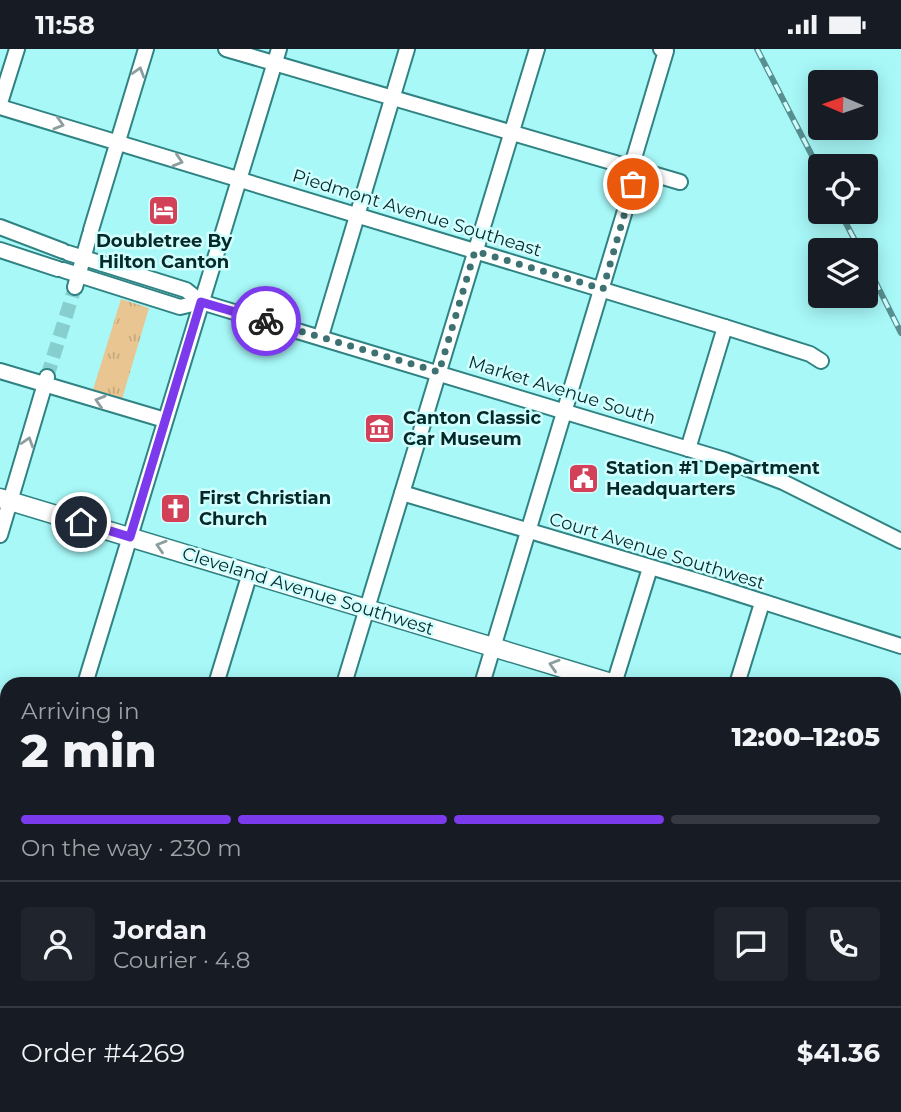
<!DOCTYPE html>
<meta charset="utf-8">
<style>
:root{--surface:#171b24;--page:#20242c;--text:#f1f3f6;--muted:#9ea1a6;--line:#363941;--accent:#7c3aed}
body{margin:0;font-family:Montserrat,sans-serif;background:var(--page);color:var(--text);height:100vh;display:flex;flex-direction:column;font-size:26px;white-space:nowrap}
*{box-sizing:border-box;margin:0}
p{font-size:23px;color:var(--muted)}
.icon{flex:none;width:38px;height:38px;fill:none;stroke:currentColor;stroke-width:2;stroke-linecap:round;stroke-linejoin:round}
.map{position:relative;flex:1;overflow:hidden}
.details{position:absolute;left:0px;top:628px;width:901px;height:436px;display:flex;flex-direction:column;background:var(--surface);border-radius:21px 21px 0 0;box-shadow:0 4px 18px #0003}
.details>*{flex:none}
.needle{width:46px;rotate:272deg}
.controls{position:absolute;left:808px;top:21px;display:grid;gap:14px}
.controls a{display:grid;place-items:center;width:70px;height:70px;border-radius:7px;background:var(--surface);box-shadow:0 4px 18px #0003;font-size:35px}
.pin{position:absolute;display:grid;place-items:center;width:60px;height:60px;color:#fff;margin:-30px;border:4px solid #fff;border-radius:50%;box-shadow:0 2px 7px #0007}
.courier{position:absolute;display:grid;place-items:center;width:70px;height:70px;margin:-35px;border:5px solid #7c3aed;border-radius:50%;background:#fff;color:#222;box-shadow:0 2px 9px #0007}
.summary em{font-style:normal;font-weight:800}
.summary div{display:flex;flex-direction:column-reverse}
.summary{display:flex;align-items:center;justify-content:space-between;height:119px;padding:0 21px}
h1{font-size:46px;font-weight:800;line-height:52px}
.bar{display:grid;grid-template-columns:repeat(4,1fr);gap:10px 7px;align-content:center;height:84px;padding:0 21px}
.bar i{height:9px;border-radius:5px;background:var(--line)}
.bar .on{background:var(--accent)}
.bar p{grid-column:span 4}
.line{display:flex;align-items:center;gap:18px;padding:0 21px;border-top:2px solid var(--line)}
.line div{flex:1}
.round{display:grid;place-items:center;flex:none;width:74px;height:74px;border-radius:7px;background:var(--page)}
.status{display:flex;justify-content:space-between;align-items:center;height:49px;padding:0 35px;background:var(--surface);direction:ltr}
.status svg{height:19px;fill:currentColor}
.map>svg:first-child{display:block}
.park{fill:url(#park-tufts)}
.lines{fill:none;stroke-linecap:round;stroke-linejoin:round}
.minor-tunnel{stroke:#87cecf;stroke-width:14;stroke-dasharray:14 7;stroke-linecap:butt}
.minor-casing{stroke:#318383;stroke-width:18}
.major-casing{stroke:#318383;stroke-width:21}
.minor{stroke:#fff;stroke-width:14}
.major{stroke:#fff;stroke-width:18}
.rail-casing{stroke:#579091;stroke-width:6}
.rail{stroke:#d1ffff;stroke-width:3.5;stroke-dasharray:10;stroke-linecap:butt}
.oneway{stroke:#8e9e9f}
.done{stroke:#3e7171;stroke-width:7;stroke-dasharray:0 12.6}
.route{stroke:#7c3aed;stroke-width:9}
.labels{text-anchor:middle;stroke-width:5;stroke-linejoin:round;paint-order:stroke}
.street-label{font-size:18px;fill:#052829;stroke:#d1ffff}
.poi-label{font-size:18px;font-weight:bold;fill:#052829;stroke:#d1ffff;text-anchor:start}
</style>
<div class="status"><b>11:58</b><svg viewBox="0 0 49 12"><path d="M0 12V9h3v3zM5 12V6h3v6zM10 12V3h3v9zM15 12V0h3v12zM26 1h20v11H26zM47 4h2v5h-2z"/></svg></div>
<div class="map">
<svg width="901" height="1063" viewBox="0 0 901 1063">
<defs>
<pattern id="park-tufts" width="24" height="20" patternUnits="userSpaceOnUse" patternTransform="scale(1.75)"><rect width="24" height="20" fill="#e9c591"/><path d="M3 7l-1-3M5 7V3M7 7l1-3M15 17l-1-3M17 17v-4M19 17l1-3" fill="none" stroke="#c6a97d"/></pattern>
</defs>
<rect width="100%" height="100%" fill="#a8f8f8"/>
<!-- park -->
<path class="park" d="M121 250 149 259 122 350 93 341Z"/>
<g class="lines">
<!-- minor-tunnel -->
<g class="minor-tunnel">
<path d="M60 212 65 214"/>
<path d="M47 328 75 238"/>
</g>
<defs>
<g id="minor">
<path d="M226 0 680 133"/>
<path d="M0 54 17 0"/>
<path d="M0 58 725 278 810 305 821 312"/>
<path d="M0 178 63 202"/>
<path d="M91 181 146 0"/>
<path d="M0 201 58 220"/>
<path d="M68 204 186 241 201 253 725 411 783 433 901 492"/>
<path d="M63 221 180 258 201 253"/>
<path d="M75 238 90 185"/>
<path d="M321 287 407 0"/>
<path d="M0 322 165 371"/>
<path d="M688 400 725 278"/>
<path d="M402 444 711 536 901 597"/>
<path d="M0 486 47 328"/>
<path d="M85 635 279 0"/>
<path d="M216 635 250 524"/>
<path d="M344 635 537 0"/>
<path d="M482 635 633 135 634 109 666 2 661 0"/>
<path d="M614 635 650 519"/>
<path d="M737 635 762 554"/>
<path d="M894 808 901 787"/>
<path d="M0 951 7 953"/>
<path d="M511 1057 531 1063"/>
<path d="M824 1057 843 1063"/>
<path d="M85 1063 87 1057"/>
<path d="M210 1063 212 1057"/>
<path d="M433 1063 435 1057"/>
<path d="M740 1063 742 1057"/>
</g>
<g id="major">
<path d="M0 449 615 635"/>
<path d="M0 701 7 704"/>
<path d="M894 720 901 722"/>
<path d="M894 977 901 979"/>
</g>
</defs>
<!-- minor casing -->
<use href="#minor" class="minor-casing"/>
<!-- major casing -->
<use href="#major" class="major-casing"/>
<!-- minor -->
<use href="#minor" class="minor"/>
<!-- major -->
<use href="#major" class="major"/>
<defs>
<g id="rail">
<path d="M757 0 821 124"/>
<path d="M840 163 860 201"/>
<path d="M866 214 901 284"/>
</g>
</defs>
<!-- rail casing -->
<use href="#rail" class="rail-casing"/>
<!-- rail -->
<use href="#rail" class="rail"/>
</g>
<!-- one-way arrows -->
<defs><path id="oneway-chevron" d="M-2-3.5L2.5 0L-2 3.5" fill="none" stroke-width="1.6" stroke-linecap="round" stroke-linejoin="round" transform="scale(1.75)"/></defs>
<g class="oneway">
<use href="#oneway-chevron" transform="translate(139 23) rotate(-73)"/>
<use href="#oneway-chevron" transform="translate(59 75) rotate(17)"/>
<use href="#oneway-chevron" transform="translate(178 112) rotate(17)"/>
<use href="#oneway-chevron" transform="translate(100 352) rotate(-163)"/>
<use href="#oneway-chevron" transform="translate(28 393) rotate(-73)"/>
<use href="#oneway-chevron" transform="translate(161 497) rotate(-163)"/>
<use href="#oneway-chevron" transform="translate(554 616) rotate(-163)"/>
</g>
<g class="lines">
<!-- done -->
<path class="done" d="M266 272 439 323 475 202 603 240 633 135"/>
<!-- route -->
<path class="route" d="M81 473 130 488 201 253 266 272"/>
</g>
<!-- icons -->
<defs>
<symbol id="hotel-square" viewBox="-11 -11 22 22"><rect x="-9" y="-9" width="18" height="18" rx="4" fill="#d24158" stroke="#d1ffff"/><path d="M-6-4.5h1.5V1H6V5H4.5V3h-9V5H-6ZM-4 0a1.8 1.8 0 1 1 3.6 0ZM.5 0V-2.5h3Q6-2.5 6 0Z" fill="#fff"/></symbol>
<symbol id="museum-square" viewBox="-11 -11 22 22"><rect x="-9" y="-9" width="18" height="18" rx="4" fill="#d24158" stroke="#d1ffff"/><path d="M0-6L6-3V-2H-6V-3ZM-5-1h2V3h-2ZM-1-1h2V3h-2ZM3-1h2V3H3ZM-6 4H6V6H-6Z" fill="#fff"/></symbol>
<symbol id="civic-square" viewBox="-11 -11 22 22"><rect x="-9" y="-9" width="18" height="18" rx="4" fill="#d24158" stroke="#d1ffff"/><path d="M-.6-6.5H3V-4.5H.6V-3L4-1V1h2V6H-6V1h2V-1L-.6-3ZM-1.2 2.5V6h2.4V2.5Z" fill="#fff"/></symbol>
<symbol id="church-square" viewBox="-11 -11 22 22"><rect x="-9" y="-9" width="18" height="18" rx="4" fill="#d24158" stroke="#d1ffff"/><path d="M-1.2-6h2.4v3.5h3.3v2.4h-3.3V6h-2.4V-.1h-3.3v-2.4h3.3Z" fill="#fff"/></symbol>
</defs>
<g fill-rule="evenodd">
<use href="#hotel-square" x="146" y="144" width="35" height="35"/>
<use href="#museum-square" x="362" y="362" width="35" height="35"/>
<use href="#civic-square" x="566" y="412" width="35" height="35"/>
<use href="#church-square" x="158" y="442" width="35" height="35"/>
</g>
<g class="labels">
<!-- street labels -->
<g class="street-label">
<text transform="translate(417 164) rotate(17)" y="6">Piedmont Avenue Southeast</text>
<text transform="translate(562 341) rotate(17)" y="6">Market Avenue South</text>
<text transform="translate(657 502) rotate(17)" y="6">Court Avenue Southwest</text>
<text transform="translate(308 542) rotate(17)" y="6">Cleveland Avenue Southwest</text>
</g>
<!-- poi labels -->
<g class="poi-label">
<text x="164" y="198" text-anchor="middle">Doubletree By<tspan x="164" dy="21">Hilton Canton</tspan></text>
<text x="403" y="375">Canton Classic<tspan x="403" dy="21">Car Museum</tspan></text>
<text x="606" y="425">Station #1 Department<tspan x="606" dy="21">Headquarters</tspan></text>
<text x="199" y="455">First Christian<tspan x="199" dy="21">Church</tspan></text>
</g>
</g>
</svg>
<div class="controls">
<a><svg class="needle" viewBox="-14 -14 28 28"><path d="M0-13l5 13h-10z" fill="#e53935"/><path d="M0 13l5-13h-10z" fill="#9ea1a6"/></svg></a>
<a><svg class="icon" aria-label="locate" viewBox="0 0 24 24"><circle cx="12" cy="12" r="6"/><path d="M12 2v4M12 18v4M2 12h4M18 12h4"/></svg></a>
<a><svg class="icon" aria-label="layers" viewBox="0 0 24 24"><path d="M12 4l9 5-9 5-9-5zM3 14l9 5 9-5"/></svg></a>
</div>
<div class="pin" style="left:633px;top:135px;background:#ea580c"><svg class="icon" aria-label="bag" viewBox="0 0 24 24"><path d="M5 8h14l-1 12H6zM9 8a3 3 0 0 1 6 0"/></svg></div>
<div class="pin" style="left:81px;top:473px;background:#1f2937"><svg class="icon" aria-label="home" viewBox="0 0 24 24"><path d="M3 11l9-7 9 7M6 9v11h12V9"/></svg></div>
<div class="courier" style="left:266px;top:272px"><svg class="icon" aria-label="bike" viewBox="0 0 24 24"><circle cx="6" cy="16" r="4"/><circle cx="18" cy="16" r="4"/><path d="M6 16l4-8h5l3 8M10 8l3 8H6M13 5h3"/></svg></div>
<section class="details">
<div class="summary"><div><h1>2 min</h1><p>Arriving in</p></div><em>12:00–12:05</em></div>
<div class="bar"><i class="on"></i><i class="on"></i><i class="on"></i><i></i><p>On the way · 230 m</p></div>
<div class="line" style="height:126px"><a class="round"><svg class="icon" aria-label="person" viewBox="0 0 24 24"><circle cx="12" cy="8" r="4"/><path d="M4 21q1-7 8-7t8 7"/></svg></a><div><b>Jordan</b><p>Courier · 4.8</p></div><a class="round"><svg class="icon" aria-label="chat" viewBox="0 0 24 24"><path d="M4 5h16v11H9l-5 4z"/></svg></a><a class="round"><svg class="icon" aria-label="phone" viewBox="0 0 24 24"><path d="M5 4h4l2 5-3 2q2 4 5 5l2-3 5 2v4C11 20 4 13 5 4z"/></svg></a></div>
<div class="line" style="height:91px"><div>Order #4269</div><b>$41.36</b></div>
</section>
</div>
